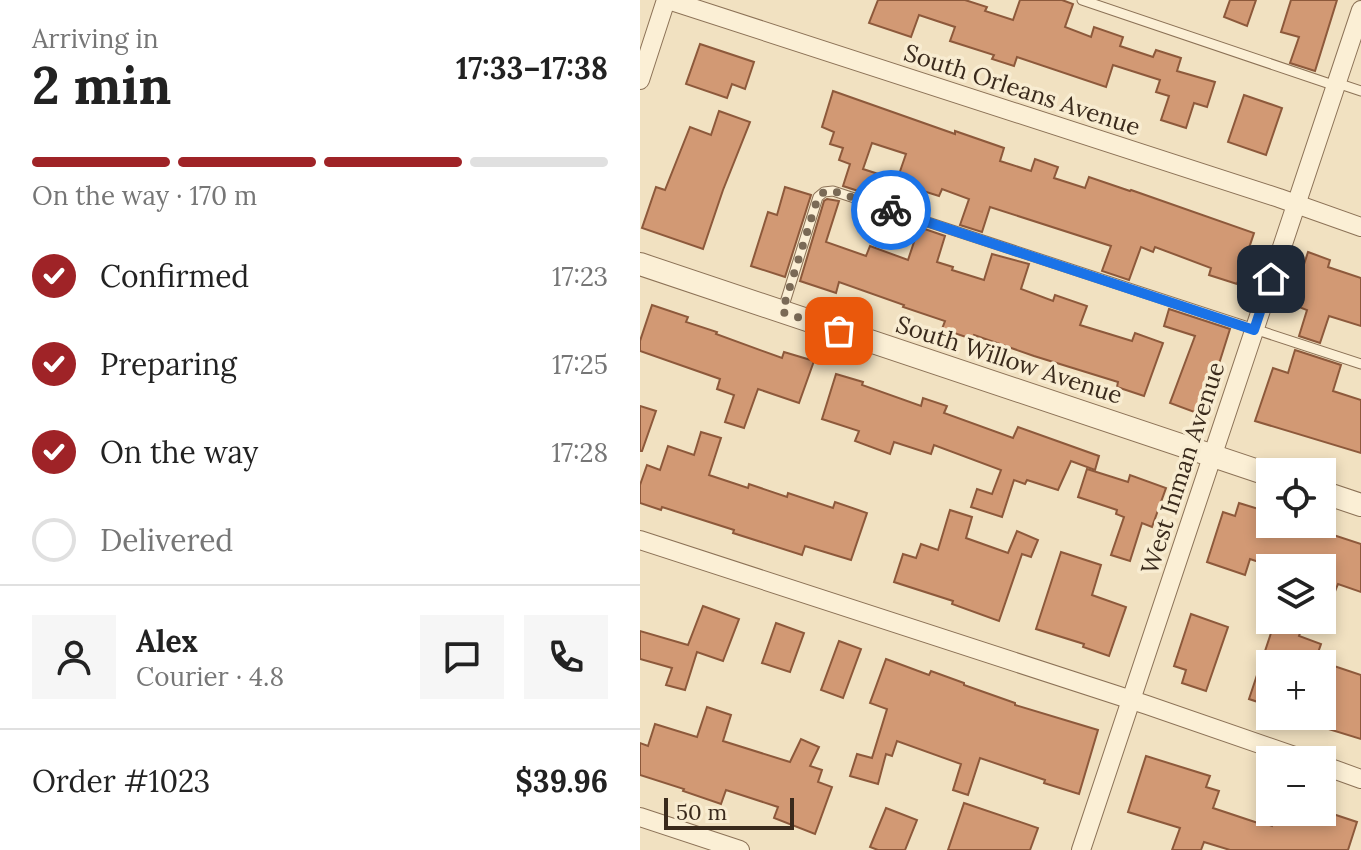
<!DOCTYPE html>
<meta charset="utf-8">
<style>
:root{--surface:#fff;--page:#f6f6f6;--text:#222;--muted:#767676;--line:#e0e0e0;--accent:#9f2327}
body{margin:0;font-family:Lora,serif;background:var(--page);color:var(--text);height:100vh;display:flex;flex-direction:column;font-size:30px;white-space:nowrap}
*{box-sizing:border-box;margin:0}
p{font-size:26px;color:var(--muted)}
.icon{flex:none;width:44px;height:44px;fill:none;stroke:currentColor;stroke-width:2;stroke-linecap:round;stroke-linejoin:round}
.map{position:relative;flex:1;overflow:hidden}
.drawer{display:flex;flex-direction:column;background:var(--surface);width:640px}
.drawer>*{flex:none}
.fabs{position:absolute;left:616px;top:458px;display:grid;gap:16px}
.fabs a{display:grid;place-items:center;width:80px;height:80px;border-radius:0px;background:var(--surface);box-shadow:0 4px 12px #0003;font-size:40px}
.scale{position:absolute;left:24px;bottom:20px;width:130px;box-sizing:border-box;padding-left:8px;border:4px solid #3a2a1c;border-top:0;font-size:22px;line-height:28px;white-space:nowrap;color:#3a2a1c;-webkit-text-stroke:6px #f8ecd1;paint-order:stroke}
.pin{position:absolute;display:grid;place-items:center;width:68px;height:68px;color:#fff;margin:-34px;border-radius:16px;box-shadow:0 4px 12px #0006}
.courier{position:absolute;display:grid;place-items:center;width:80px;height:80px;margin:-40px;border:6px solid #1a73e8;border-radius:50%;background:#fff;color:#222;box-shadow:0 2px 10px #0007}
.overview em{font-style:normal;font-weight:700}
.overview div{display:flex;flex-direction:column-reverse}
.overview{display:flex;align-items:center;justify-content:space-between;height:136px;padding:0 32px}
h1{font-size:52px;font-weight:700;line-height:60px}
.bar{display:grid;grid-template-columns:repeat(4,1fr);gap:12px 8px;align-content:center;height:96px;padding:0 32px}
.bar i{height:10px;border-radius:6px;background:var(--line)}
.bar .active{background:var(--accent)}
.bar p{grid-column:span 4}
.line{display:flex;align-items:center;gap:20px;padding:0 32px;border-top:2px solid var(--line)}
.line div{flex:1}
.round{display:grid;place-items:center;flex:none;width:84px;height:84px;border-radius:0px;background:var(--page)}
ol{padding:0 32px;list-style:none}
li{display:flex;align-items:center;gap:24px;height:88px}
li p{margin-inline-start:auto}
li .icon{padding:8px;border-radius:50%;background:var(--accent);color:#fff;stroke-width:4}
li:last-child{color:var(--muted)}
li i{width:44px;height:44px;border:4px solid var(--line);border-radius:50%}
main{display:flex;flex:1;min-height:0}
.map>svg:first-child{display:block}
.building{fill:#d29974;stroke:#8d593b;stroke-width:2;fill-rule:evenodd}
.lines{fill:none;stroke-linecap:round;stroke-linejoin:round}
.service-casing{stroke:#8c7257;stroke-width:11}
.minor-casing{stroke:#8c7257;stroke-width:20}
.tertiary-casing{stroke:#8c7257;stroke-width:24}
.service{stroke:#fbefd5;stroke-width:9}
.minor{stroke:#fbefd5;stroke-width:18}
.tertiary{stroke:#fbefd5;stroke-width:22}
.done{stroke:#7a6a56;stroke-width:8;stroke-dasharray:0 14.4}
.route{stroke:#1a73e8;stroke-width:10}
.labels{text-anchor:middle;stroke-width:7;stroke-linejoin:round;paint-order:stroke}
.street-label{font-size:24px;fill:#3a2a1c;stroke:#f8ecd1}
</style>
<main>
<section class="drawer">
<div class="overview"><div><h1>2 min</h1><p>Arriving in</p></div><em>17:33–17:38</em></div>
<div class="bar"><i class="active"></i><i class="active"></i><i class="active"></i><i></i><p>On the way · 170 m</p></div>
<ol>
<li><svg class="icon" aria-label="check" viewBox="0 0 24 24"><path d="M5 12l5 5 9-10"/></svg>Confirmed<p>17:23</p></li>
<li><svg class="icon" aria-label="check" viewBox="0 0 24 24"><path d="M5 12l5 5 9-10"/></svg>Preparing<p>17:25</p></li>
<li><svg class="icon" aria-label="check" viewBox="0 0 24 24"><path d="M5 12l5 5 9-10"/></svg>On the way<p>17:28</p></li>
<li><i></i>Delivered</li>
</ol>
<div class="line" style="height:144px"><a class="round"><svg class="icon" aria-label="person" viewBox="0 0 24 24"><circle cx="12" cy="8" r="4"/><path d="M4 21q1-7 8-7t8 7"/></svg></a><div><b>Alex</b><p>Courier · 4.8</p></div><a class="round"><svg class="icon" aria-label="chat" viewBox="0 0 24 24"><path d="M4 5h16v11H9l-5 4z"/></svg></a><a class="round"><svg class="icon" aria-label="phone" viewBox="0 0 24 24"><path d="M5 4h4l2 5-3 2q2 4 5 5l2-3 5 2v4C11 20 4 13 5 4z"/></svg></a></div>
<div class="line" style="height:104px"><div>Order #1023</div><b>$39.96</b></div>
</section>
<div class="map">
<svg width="721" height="850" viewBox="0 0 721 850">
<rect width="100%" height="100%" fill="#f1e1c1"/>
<!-- building -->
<g class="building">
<path d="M238 0H325L347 7 345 11 373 20 380 0H422L433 4 425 27 451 37 454 27 483 37 480 46 513 57 516 50 541 58 537 71 575 82 567 107 554 103 546 128 521 120 529 96 516 92 520 80 473 65 466 87 377 57 374 66 352 59 354 55 310 41 315 27 279 15 271 37 229 23Z"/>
<path d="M590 0H616L607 26 584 17Z"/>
<path d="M651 0H697L675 71 650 63 659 37 641 32Z"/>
<path d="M60 44 114 62 105 89 92 84 87 98 46 84Z"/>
<path d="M193 91 315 134V131L364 148 360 161 391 171 395 159 418 167 414 178 445 188 449 177 490 191 491 190 614 233 597 284 569 275 571 268 515 247 513 252 501 247 489 280 462 271 471 246 350 207 342 232 320 225 329 199 302 189 299 196 261 184 255 203 203 186 210 164 199 160 203 148 190 144 194 132 182 127ZM232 143 266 154 257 180 223 169Z"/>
<path d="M604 95 642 108 626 155 588 142Z"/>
<path d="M79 111 110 122 83 190 63 249 2 228 16 187 25 190 50 127 71 135Z"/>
<path d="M145 187 171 195 145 277 111 266 128 212 137 215Z"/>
<path d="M187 199 199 201 186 242 226 256 230 246 268 260 279 227 305 236 297 262 313 267 312 270 344 280 352 254 389 264 381 289 413 301 415 295 447 306 440 325 492 341 495 333 523 343 504 396 477 387 478 382 394 356 334 335 332 339 302 329 305 321 263 307 264 305 199 282 196 293 160 281 184 201Z"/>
<path d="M668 252 690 260 688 267 721 278V326L689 316 680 343 659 336 667 310 651 304Z"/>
<path d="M12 305 48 317 46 322 77 332 76 334 142 358 144 352 174 361 159 403 118 389 104 428 85 422 94 395 77 389 80 379 0 351V341Z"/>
<path d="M529 309 590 329 578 367 582 368 565 416 530 403 555 336 524 326Z"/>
<path d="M655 350 701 365 693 391 721 400V453L615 421 633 368 648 373Z"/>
<path d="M196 374 223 382 222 385 281 406 283 398 307 406 304 413 373 438 378 427 459 456 455 470 431 461 418 490 387 480 385 484 374 480 362 517 331 507 337 489 352 494 361 470 294 445 291 454 254 442 250 454 215 441 219 431 182 419Z"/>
<path d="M0 406 16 411 2 451H0Z"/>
<path d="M61 432 81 438 69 475 108 488 109 484 147 497 148 493 193 508 195 502 227 513 211 560 165 546 162 555 93 533 94 530 22 507 21 510 0 503V485L7 465 20 470 28 446 54 455Z"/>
<path d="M447 469 488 482 490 475 526 488 512 527 502 523 490 561 471 555 484 517 476 514 477 510 438 497Z"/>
<path d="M599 503 625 511 621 524H660L721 544V592L698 584 694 594 682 590V568H637L610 559 605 575 567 562 583 512 595 516Z"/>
<path d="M310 510 332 517 326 538 368 553 377 531 398 540 391 557 382 554 359 621 312 604 313 601 254 582 263 554 276 558 281 544 298 550Z"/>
<path d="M421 552 461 565 452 595 486 607 469 656 443 647 444 644 396 629Z"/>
<path d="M63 606 99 619 83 661 57 652 45 690 26 685 32 668 0 659V631L48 645Z"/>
<path d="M551 614 588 627 566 691 542 683 546 670 534 666Z"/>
<path d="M623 615 630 618V620H637L662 628 659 636 681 644 674 664H630V706L609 699 631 633 618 629Z"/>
<path d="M136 623 164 633 150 672 122 663Z"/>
<path d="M199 641 221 649 203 698 181 690Z"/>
<path d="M246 659 289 675 291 671 324 683V685L375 703V705L458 730 439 794 404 783 405 780 340 758 328 795 313 790 321 764 257 741 252 756 246 754 238 784 210 776 217 754 232 758 247 709 230 703Z"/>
<path d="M682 662 721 675V739L682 727Z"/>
<path d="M67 707 91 715 83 741 150 762 161 739 179 747 170 766 182 770 178 782 192 787 175 834 134 818 138 807 86 790 81 804 43 791 44 789 0 775V743L8 746 15 724 57 737Z"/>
<path d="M506 756 570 776 566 787 579 791 573 808 618 823 619 821 632 826 637 812H687L717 822 708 850H590L564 842 561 850H532L540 828 488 812Z"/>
<path d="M324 803 398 828 390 850H308Z"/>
<path d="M246 808 277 820 265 850H238L230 847Z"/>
</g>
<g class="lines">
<defs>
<g id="service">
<path d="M442 0 696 86"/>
<path d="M697 83 721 91"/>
<path d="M142 312 178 197 184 192 193 191 721 364"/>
</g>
<g id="minor">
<path d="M28 0 639 198 721 227"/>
<path d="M0 80 26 0"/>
<path d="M0 540 507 705 666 760"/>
<path d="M682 765 721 779"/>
<path d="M0 817 100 850"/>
<path d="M441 850 721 10"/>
</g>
<g id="tertiary">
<path d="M0 264 630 475"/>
<path d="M682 492 721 505"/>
</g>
</defs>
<!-- service casing -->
<use href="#service" class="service-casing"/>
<!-- minor casing -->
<use href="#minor" class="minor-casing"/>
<!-- tertiary casing -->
<use href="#tertiary" class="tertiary-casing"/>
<!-- service -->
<use href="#service" class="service"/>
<!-- minor -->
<use href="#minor" class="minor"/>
<!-- tertiary -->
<use href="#tertiary" class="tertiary"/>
</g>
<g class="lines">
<!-- done -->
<path class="done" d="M199 331 142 312 178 197 184 192 193 191 251 210"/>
<!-- route -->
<path class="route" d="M251 210 614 330 631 279"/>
</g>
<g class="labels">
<!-- street labels -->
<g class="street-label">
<text transform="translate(382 90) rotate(18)" y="8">South Orleans Avenue</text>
<text transform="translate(369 360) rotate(18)" y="8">South Willow Avenue</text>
<text transform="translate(543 468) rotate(-72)" y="8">West Inman Avenue</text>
</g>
</g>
</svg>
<div class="fabs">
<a><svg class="icon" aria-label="locate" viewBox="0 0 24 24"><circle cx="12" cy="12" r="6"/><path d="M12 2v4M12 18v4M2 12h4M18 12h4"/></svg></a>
<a><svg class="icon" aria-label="layers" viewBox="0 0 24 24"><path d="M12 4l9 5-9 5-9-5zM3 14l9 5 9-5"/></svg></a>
<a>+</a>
<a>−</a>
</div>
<div class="scale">50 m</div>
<div class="pin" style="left:199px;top:331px;background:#ea580c"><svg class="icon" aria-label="bag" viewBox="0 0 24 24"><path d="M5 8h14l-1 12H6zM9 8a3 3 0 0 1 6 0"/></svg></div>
<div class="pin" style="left:631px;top:279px;background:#1f2937"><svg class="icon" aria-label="home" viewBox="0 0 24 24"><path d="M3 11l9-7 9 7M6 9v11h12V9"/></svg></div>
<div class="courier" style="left:251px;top:210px"><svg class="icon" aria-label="bike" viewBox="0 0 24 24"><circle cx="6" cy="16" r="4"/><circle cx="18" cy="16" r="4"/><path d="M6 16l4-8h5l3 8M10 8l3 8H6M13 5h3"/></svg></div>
</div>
</main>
